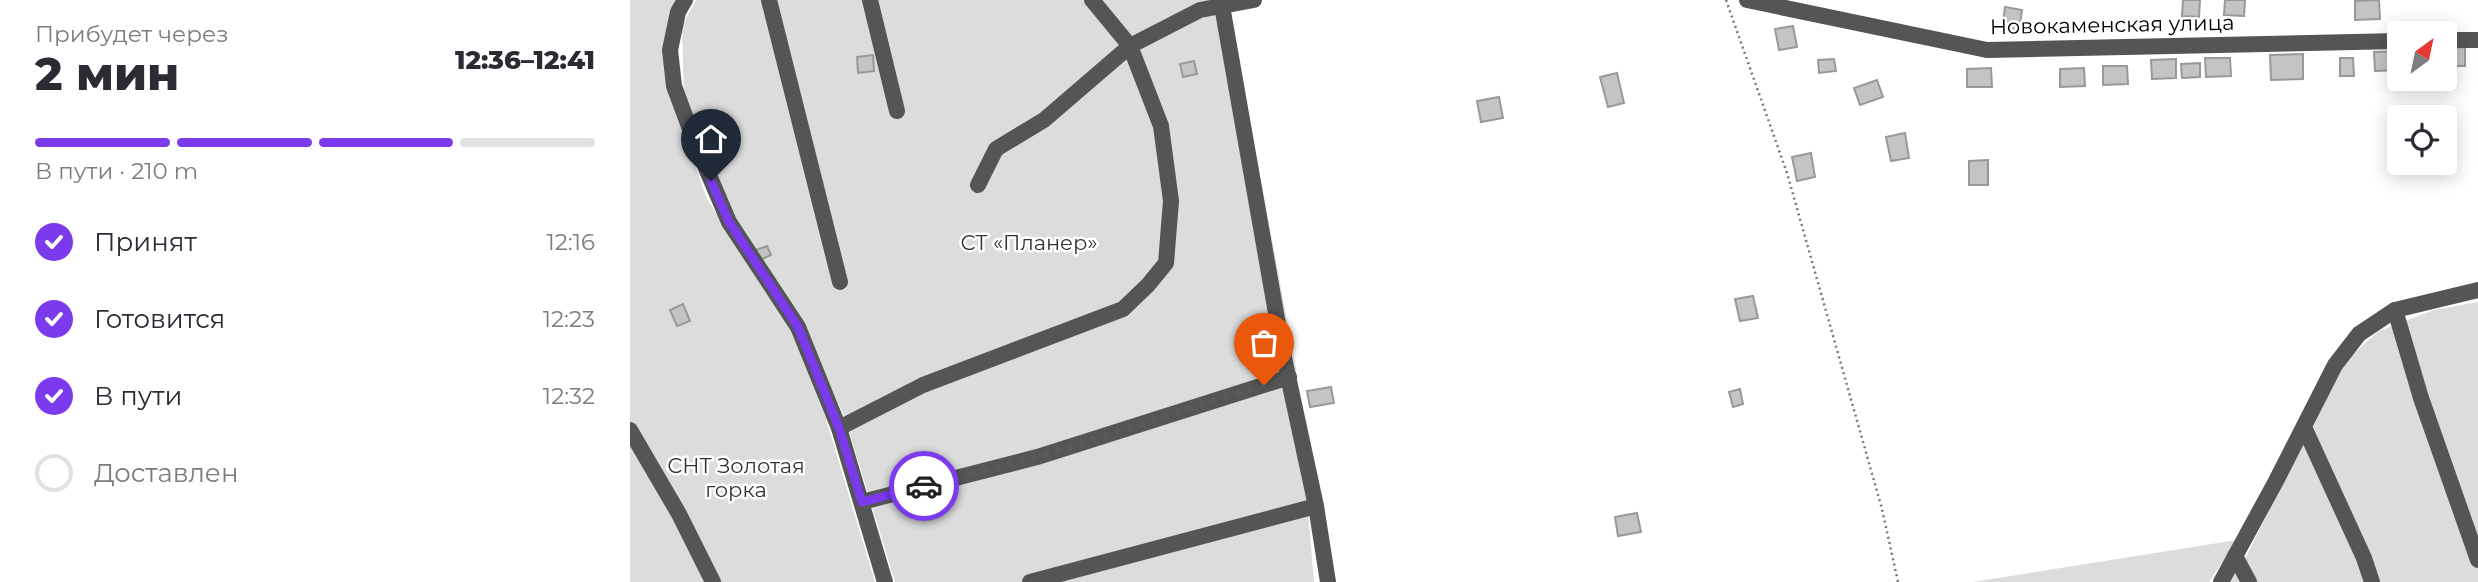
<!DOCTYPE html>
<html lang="ru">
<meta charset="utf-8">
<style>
:root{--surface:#fff;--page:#f7f7f7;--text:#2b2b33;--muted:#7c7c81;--line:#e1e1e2;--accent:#7c3aed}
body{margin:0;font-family:Montserrat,sans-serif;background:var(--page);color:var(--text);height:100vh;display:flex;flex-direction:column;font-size:26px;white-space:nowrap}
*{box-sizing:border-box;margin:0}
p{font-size:23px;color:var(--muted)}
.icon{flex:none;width:38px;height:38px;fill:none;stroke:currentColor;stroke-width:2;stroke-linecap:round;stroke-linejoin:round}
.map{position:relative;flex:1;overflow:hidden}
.sheet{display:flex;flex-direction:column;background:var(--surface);width:630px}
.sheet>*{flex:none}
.needle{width:46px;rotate:33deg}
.fabs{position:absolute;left:1757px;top:21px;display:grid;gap:14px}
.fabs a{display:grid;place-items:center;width:70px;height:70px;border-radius:7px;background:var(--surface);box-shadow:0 4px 18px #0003;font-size:35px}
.pin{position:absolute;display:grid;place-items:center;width:60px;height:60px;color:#fff;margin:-72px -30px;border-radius:50% 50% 50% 0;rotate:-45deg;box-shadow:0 0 7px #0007}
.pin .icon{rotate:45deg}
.courier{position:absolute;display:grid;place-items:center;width:70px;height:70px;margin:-35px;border:5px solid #7c3aed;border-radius:50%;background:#fff;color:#222;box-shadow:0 2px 9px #0007}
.headline em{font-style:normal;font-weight:800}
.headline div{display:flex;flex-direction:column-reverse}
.headline{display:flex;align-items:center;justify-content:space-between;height:119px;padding:0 35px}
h1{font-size:46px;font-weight:800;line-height:52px}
.bar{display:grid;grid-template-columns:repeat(4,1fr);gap:10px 7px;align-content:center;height:84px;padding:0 35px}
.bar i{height:9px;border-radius:5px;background:var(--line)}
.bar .on{background:var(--accent)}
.bar p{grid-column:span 4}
ol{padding:0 35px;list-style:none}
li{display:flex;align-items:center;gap:21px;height:77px}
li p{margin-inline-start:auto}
li .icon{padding:7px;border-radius:50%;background:var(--accent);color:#fff;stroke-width:4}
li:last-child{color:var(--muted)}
li i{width:38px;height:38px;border:4px solid var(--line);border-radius:50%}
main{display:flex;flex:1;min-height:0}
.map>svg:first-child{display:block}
.green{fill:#dcdcdc}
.building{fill:#c4c4c4;stroke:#999;stroke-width:2}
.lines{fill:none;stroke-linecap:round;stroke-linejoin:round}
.path{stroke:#777;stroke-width:2.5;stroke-dasharray:2 3.5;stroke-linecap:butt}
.minor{stroke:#555;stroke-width:16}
.done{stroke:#595959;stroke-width:7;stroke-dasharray:0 12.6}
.route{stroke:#7c3aed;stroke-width:9}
.labels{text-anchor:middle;stroke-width:5;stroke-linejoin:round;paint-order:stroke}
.street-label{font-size:21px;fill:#000;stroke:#fff}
.park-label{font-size:21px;fill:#333;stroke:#fff}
</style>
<main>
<section class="sheet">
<div class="headline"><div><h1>2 мин</h1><p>Прибудет через</p></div><em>12:36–12:41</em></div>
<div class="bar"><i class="on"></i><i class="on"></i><i class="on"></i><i></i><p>В пути · 210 m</p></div>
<ol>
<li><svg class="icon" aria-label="check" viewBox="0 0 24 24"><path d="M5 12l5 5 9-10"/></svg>Принят<p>12:16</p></li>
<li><svg class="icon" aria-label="check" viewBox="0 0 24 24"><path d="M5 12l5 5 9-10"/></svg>Готовится<p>12:23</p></li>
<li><svg class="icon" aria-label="check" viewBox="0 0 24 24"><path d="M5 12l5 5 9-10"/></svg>В пути<p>12:32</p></li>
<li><i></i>Доставлен</li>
</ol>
</section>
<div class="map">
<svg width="1848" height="582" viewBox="0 0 1848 582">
<rect width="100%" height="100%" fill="#fff"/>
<!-- green -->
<g class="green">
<path d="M0 0H50L37 87 77 199 164 334 196 419 245 582H0Z"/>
<path d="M66 0H597L666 368 684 582H265L215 418 175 330 130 266 93 195 54 98 52 26Z"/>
<path d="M1848 302V582H1598L1615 559 1713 363 1749 331 1804 310Z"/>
<path d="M1607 540 1579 582H1343Z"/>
</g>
<!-- building -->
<g class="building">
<path d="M1553 0H1570L1569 17 1552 16Z"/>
<path d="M1595 0H1615L1614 16 1594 15Z"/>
<path d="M1749 0 1750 19 1725 20V1Z"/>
<path d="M1375 7 1392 10 1389 32 1372 30Z"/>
<path d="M1163 26 1167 47 1149 50 1145 29Z"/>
<path d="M1835 47V66H1815V48Z"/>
<path d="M1769 51V70L1745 71 1744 52Z"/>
<path d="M1673 54V79L1641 80 1640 55Z"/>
<path d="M243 55 244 71 228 73 227 57Z"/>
<path d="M1575 58H1600L1601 76 1576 77Z"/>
<path d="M1710 58H1723L1724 76H1710Z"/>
<path d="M1204 59 1206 71 1189 73 1188 60Z"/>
<path d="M1546 59V78L1522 79 1521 60Z"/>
<path d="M564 61 567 74 553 77 550 64Z"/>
<path d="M1570 63V77L1552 78 1551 64Z"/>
<path d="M1473 66H1497L1498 84 1473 85Z"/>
<path d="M1361 68 1362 87H1337V69Z"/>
<path d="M1454 68 1455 86 1430 87V69Z"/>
<path d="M987 73 994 103 978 107 970 77Z"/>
<path d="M1247 80 1253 97 1230 105 1224 88Z"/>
<path d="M869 97 873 118 851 122 847 101Z"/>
<path d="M1782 110 1783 117H1769V135H1765L1764 111Z"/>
<path d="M1275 133 1279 158 1261 161 1256 137Z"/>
<path d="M1181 153 1185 177 1167 181 1162 157Z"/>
<path d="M1358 160V185H1339V161Z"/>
<path d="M137 246 141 255 130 260 126 250Z"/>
<path d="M1123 296 1128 318 1110 321 1105 299Z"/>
<path d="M53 304 60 321 47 326 40 310Z"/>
<path d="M701 387 704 403 680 407 677 391Z"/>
<path d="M1110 389 1113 404 1103 407 1099 392Z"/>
<path d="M1007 513 1011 532 988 536 985 517Z"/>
</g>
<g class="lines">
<!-- path -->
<path class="path" d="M1096 0 1157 173 1252 509 1268 582"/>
<!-- minor -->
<g class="minor">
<path d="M55 0 48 12 40 50 44 86 64 140 99 222 168 327 209 428 255 582"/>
<path d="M139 0 210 282"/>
<path d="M240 0 267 111"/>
<path d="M591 0 653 353 686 506 698 582"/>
<path d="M1117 0 1357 50 1769 41"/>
<path d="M1815 40H1848"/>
<path d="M348 185 366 149 414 120 500 46 570 10 624 0"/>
<path d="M1765 310 1791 398 1848 560"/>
<path d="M1674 427 1734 558 1742 582"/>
<path d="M209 428 293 385 493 309 518 285 536 263 541 201 531 126 500 46 462 0"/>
<path d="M0 430 49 514 83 582"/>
<path d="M232 502 407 457 659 377"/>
<path d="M1605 556 1619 582"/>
<path d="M400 582 686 506"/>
<path d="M1591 582 1646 481 1705 365 1729 334 1765 310 1848 290"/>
</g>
</g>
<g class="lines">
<!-- done -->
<path class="done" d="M294 486 407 457 634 385"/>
<!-- route -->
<path class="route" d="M81 181 99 222 168 327 209 428 232 502 294 486"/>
</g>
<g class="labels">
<!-- street labels -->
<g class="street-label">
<text transform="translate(1482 25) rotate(-1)" y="7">Новокаменская улица</text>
</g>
<!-- park labels -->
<g class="park-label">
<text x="399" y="250">СТ «Планер»</text>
<text x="106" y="473">СНТ Золотая<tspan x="106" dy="24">горка</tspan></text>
</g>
</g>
</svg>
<div class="fabs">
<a><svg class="needle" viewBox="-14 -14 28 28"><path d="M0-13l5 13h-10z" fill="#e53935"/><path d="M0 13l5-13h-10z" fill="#7c7c81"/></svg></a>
<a><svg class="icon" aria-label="locate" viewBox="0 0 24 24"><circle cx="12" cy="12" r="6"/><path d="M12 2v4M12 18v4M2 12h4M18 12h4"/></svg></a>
</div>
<div class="pin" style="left:634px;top:385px;background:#ea580c"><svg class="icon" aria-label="bag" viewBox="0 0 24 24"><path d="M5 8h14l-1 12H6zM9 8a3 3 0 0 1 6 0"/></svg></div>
<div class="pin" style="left:81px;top:181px;background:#1f2937"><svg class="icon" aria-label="home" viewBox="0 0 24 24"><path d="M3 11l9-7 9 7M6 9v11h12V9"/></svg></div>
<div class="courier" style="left:294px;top:486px"><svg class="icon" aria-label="car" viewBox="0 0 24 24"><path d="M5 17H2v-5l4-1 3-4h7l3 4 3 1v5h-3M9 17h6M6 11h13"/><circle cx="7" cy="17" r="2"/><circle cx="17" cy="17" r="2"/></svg></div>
</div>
</main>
